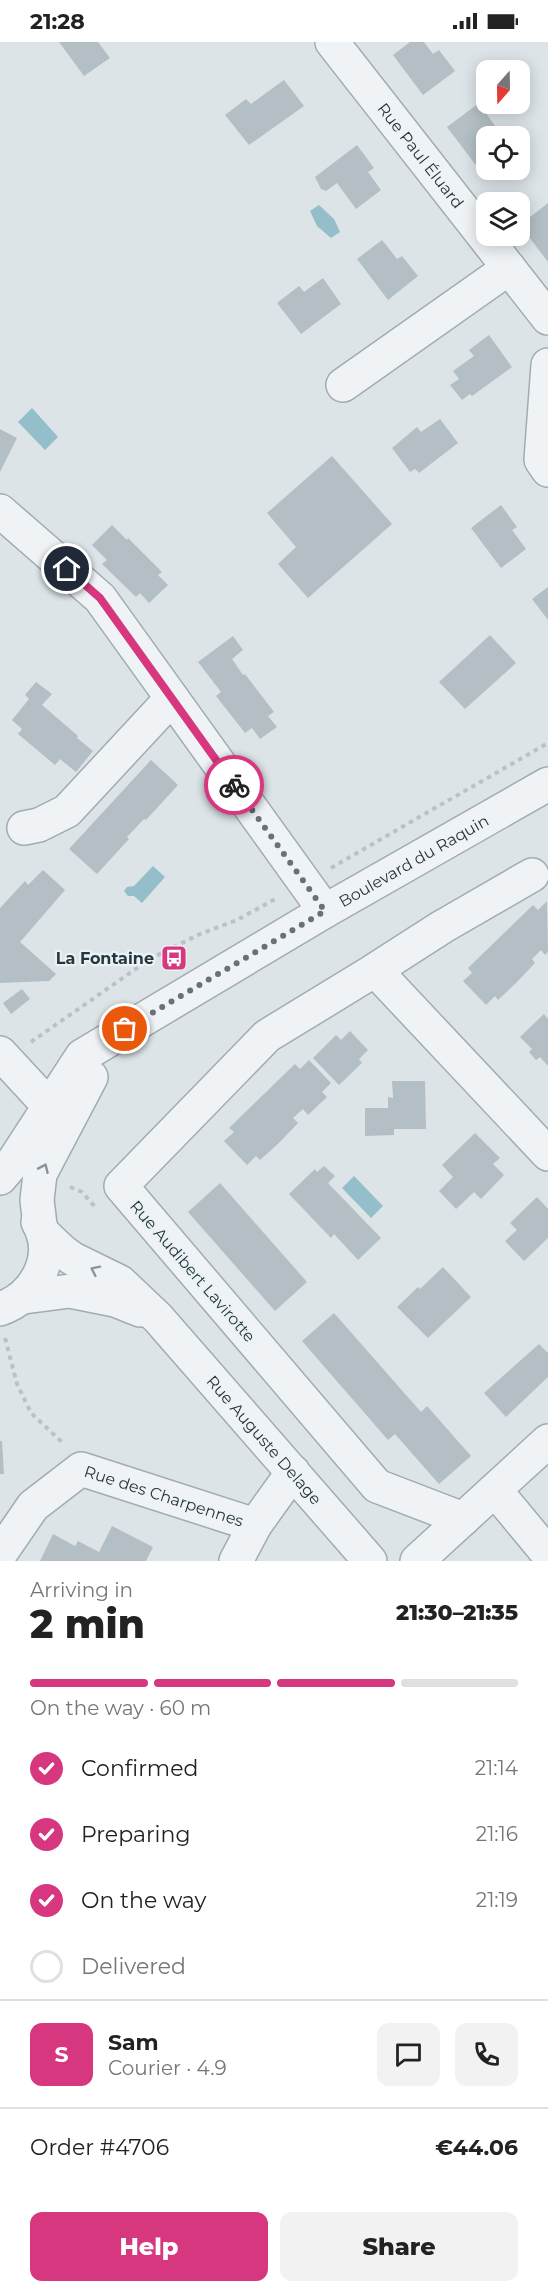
<!DOCTYPE html>
<meta charset="utf-8">
<style>
:root{--surface:#fff;--page:#f2f2f2;--text:#222;--muted:#767676;--line:#e0e0e0;--accent:#d6377e}
body{margin:0;font-family:Montserrat,sans-serif;background:var(--page);color:var(--text);height:100vh;display:flex;flex-direction:column;font-size:22px;white-space:nowrap}
*{box-sizing:border-box;margin:0}
p{font-size:20px;color:var(--muted)}
.icon{flex:none;width:33px;height:33px;fill:none;stroke:currentColor;stroke-width:2;stroke-linecap:round;stroke-linejoin:round}
.map{position:relative;height:1519px;overflow:hidden}
.sheet{display:flex;flex-direction:column;background:var(--surface);flex:1}
.sheet>*{flex:none}
.needle{width:39px;rotate:200deg}
.controls{position:absolute;left:476px;top:18px;display:grid;gap:12px}
.controls a{display:grid;place-items:center;width:54px;height:54px;border-radius:12px;background:var(--surface);box-shadow:0 3px 15px #0003;font-size:30px}
.pin{position:absolute;display:grid;place-items:center;width:51px;height:51px;color:#fff;margin:-26px;border:3px solid #fff;border-radius:50%;box-shadow:0 2px 6px #0007}
.courier{position:absolute;display:grid;place-items:center;width:60px;height:60px;margin:-30px;border:4px solid #d6377e;border-radius:50%;background:#fff;color:#222;box-shadow:0 2px 8px #0007}
.overview em{font-style:normal;font-weight:800}
.overview div{display:flex;flex-direction:column-reverse}
.overview{display:flex;align-items:center;justify-content:space-between;height:102px;padding:0 30px}
h1{font-size:39px;font-weight:800;line-height:45px}
.bar{display:grid;grid-template-columns:repeat(4,1fr);gap:9px 6px;align-content:center;height:72px;padding:0 30px}
.bar i{height:8px;border-radius:4px;background:var(--line)}
.bar .selected{background:var(--accent)}
.bar p{grid-column:span 4}
.line{display:flex;align-items:center;gap:15px;padding:0 30px;border-top:2px solid var(--line)}
.line div{flex:1}
.round{display:grid;place-items:center;flex:none;width:63px;height:63px;border-radius:12px;background:var(--page)}
ol{padding:0 30px;list-style:none}
li{display:flex;align-items:center;gap:18px;height:66px}
li p{margin-inline-start:auto}
li .icon{padding:6px;border-radius:50%;background:var(--accent);color:#fff;stroke-width:4}
li:last-child{color:var(--muted)}
li i{width:33px;height:33px;border:3px solid var(--line);border-radius:50%}
.primary-button{display:flex;gap:12px;margin-top:auto;padding:12px 30px}
.primary-button a{flex:1;height:69px;border-radius:12px;background:var(--accent);color:#fff;font-size:24px;font-weight:800;line-height:69px;text-align:center}
.primary-button a+a{background:var(--page);color:var(--text)}
.status{display:flex;justify-content:space-between;align-items:center;height:42px;padding:0 30px;background:var(--surface);direction:ltr}
.status svg{height:16px;fill:currentColor}
.map>svg:first-child{display:block}
.water{fill:#94beca}
.building{fill:#b3bfc4}
.lines{fill:none;stroke-linecap:round;stroke-linejoin:round}
.minor-casing{stroke:#a1acb1;stroke-width:36}
.path{stroke:#bac2c5;stroke-width:4;stroke-dasharray:4.5 4.5;stroke-linecap:butt}
.minor{stroke:#eff3f5;stroke-width:33}
.oneway{stroke:#8a949a}
.done{stroke:#657379;stroke-width:6;stroke-dasharray:0 10.8}
.route{stroke:#d6377e;stroke-width:8}
.labels{text-anchor:middle;stroke-width:4.5;stroke-linejoin:round;paint-order:stroke}
.street-label{font-size:16px;fill:#25363e;stroke:#ebf2f5}
.poi-label{font-size:16px;font-weight:bold;fill:#25363e;stroke:#ebf2f5;text-anchor:end}
</style>
<div class="status"><b>21:28</b><svg viewBox="0 0 49 12"><path d="M0 12V9h3v3zM5 12V6h3v6zM10 12V3h3v9zM15 12V0h3v12zM26 1h20v11H26zM47 4h2v5h-2z"/></svg></div>
<div class="map">
<svg width="548" height="1519" viewBox="0 0 548 1519">
<rect width="100%" height="100%" fill="#dce4e7"/>
<!-- water -->
<g class="water">
<path d="M319 163 334 177 340 190 331 196 317 184 310 169Z"/>
<path d="M32 366 58 395 45 408 18 380Z"/>
<path d="M153 824 165 835 142 861 134 854H128L124 849 127 845 134 844Z"/>
<path d="M354 1134 383 1164 371 1176 342 1146Z"/>
</g>
<!-- building -->
<g class="building">
<path d="M59 0H98L110 16 84 34Z"/>
<path d="M410 0H424L433 12 439 8 455 29 423 53 393 13Z"/>
<path d="M284 38 304 64 249 103 225 73 246 57 251 62Z"/>
<path d="M479 61 495 84 490 88 495 94H486V120L478 126 447 85Z"/>
<path d="M357 103 374 126 368 130 381 148 356 167 337 141 326 149 321 147 315 135Z"/>
<path d="M548 161V220L520 183Z"/>
<path d="M382 198 397 217 402 214 418 234 388 258 357 217Z"/>
<path d="M323 236 341 262 301 292 277 261 299 244 304 250Z"/>
<path d="M489 293 512 325 472 354 470 352 462 358 450 343 459 337 453 329 474 314 469 308Z"/>
<path d="M440 377 458 401 419 431 415 427 410 430 392 406 417 385 421 390Z"/>
<path d="M0 387 17 396 0 430Z"/>
<path d="M332 414 392 482 308 556 278 522 296 505 267 471Z"/>
<path d="M501 463 517 485 512 488 526 507 501 526 471 486Z"/>
<path d="M112 483 127 498 128 496 162 530 158 533 168 543 149 561 140 551 136 555 102 522 107 518 92 503Z"/>
<path d="M548 545V578L532 557Z"/>
<path d="M490 593 516 621 465 667 439 640Z"/>
<path d="M233 594 243 608 232 617 243 633 245 632 274 670 268 674 277 685 260 697 252 686 245 691 216 654 221 650 198 620Z"/>
<path d="M36 640 52 652 42 663 78 694 77 696 93 709 76 730 60 717 55 723 18 692 22 687 12 678 29 657 25 653Z"/>
<path d="M151 718 178 743 146 778 144 777 127 795 129 797 97 832 69 807Z"/>
<path d="M43 828 65 848 20 900 56 932 49 939 0 941V866L25 839 28 843Z"/>
<path d="M547 859 548 910 545 913 541 908 532 917 535 921 517 940 498 958 495 954 486 963 463 939 472 931 468 926 533 863 538 868Z"/>
<path d="M22 947 30 957 11 972 3 961Z"/>
<path d="M544 972 548 977V1024L540 1015 536 1018 529 1010 532 1007 520 995Z"/>
<path d="M350 989 368 1008 359 1017 362 1021 339 1043 313 1016 336 993 341 998Z"/>
<path d="M309 1018 331 1041 322 1050 327 1055 308 1073 303 1067 293 1076 298 1081 279 1101 260 1118 256 1114 247 1123 224 1099 234 1090 229 1086 295 1022 300 1027Z"/>
<path d="M392 1039H425L426 1087H394V1093L365 1094V1066H388V1055L393 1056Z"/>
<path d="M475 1091 500 1116 493 1122 504 1133 481 1157 474 1150 456 1167 439 1149 453 1135 442 1123Z"/>
<path d="M324 1124 335 1134 328 1141 381 1196 358 1218 334 1192 331 1196 289 1152 315 1127 317 1130Z"/>
<path d="M220 1141 307 1240 275 1269 188 1170Z"/>
<path d="M537 1155 548 1167V1196L524 1219 505 1199 517 1188 510 1181Z"/>
<path d="M443 1225 471 1255 428 1296 397 1265 418 1245 420 1247Z"/>
<path d="M334 1271 421 1370 427 1364 471 1414 439 1442 395 1392 388 1398 302 1299Z"/>
<path d="M539 1302 548 1311V1335L506 1375 484 1351Z"/>
<path d="M0 1399H2L4 1432H0Z"/>
<path d="M112 1484 153 1505 146 1519H40L53 1492 75 1504 78 1499 99 1510Z"/>
</g>
<g class="lines">
<defs>
<g id="minor">
<path id="s1" d="M332 0 548 276"/>
<path d="M548 323 541 418 548 428"/>
<path d="M343 343 509 226"/>
<path d="M0 469 100 556 325 869"/>
<path d="M24 786 39 783 67 769 172 656"/>
<path d="M375 928 442 885 532 833"/>
<path d="M0 1011 49 1064"/>
<path id="s2" d="M0 1136 11 1123 82 1014 325 869 548 742"/>
<path d="M40 1183 37 1158 40 1132 91 1035"/>
<path id="s3" d="M43 1191 62 1209 73 1217 120 1240 158 1276 370 1519"/>
<path d="M24 1255 70 1249 115 1258 140 1268"/>
<path d="M0 1267C35 1255 58 1215 38 1180"/>
<path d="M495 1448 548 1512"/>
<path d="M463 1477 377 1444 121 1144 267 994 375 928 548 1112"/>
<path id="s4" d="M0 1512 33 1464 81 1427 255 1483"/>
<path d="M236 1519 255 1483 293 1430"/>
<path d="M417 1519 548 1399"/>
</g>
</defs>
<!-- minor casing -->
<use href="#minor" class="minor-casing"/>
<!-- path -->
<g class="path">
<path d="M331 826 548 701"/>
<path d="M31 1000 150 917 200 892 237 878 277 856"/>
<path d="M70 1145 82 1150 96 1166"/>
<path d="M5 1296 17 1342 31 1371 64 1402"/>
</g>
<!-- minor -->
<use href="#minor" class="minor"/>
</g>
<!-- one-way arrows -->
<defs><path id="oneway-chevron" d="M-2-3.5L2.5 0L-2 3.5" fill="none" stroke-width="1.6" stroke-linecap="round" stroke-linejoin="round" transform="scale(1.5)"/></defs>
<g class="oneway">
<use href="#oneway-chevron" transform="translate(44 1126) rotate(-66)"/>
<use href="#oneway-chevron" transform="translate(95 1228) rotate(-154)"/>
</g>
<g class="lines">
<!-- done -->
<path class="done" d="M125 987 325 869 234 743"/>
<!-- route -->
<path class="route" d="M67 527 100 556 234 743"/>
</g>
<!-- icons -->
<defs>
<symbol id="bus-square" viewBox="-11 -11 22 22"><rect x="-9" y="-9" width="18" height="18" rx="4" fill="#d6377e" stroke="#ebf2f5"/><path d="M-5-6H5V4H4V6H2V4H-2V6H-4V4H-5ZM-3.5-4V0h7V-4ZM-3.5 1.2v1.5H-2V1.2ZM2 1.2v1.5H3.5V1.2Z" fill="#fff"/></symbol>
</defs>
<g fill-rule="evenodd">
<use href="#bus-square" x="159" y="901" width="30" height="30"/>
</g>
<g class="labels">
<!-- street labels -->
<g class="street-label">
<text dy="6" stroke="none"><textPath href="#s1" startOffset="144">Rue Paul Éluard</textPath></text>
<text dy="6" stroke="none"><textPath href="#s2" startOffset="532">Boulevard du Raquin</textPath></text>
<text transform="translate(193 1229) rotate(49)" y="6">Rue Audibert Lavirotte</text>
<text dy="6" stroke="none"><textPath href="#s3" startOffset="306">Rue Auguste Delage</textPath></text>
<text dy="6" stroke="none"><textPath href="#s4" startOffset="206">Rue des Charpennes</textPath></text>
</g>
<!-- poi labels -->
<g class="poi-label">
<text x="154" y="922">La Fontaine</text>
</g>
</g>
</svg>
<div class="controls">
<a><svg class="needle" viewBox="-14 -14 28 28"><path d="M0-13l5 13h-10z" fill="#e53935"/><path d="M0 13l5-13h-10z" fill="#767676"/></svg></a>
<a><svg class="icon" aria-label="locate" viewBox="0 0 24 24"><circle cx="12" cy="12" r="6"/><path d="M12 2v4M12 18v4M2 12h4M18 12h4"/></svg></a>
<a><svg class="icon" aria-label="layers" viewBox="0 0 24 24"><path d="M12 4l9 5-9 5-9-5zM3 14l9 5 9-5"/></svg></a>
</div>
<div class="pin" style="left:125px;top:987px;background:#ea580c"><svg class="icon" aria-label="bag" viewBox="0 0 24 24"><path d="M5 8h14l-1 12H6zM9 8a3 3 0 0 1 6 0"/></svg></div>
<div class="pin" style="left:67px;top:527px;background:#1f2937"><svg class="icon" aria-label="home" viewBox="0 0 24 24"><path d="M3 11l9-7 9 7M6 9v11h12V9"/></svg></div>
<div class="courier" style="left:234px;top:743px"><svg class="icon" aria-label="bike" viewBox="0 0 24 24"><circle cx="6" cy="16" r="4"/><circle cx="18" cy="16" r="4"/><path d="M6 16l4-8h5l3 8M10 8l3 8H6M13 5h3"/></svg></div>
</div>
<section class="sheet">
<div class="overview"><div><h1>2 min</h1><p>Arriving in</p></div><em>21:30–21:35</em></div>
<div class="bar"><i class="selected"></i><i class="selected"></i><i class="selected"></i><i></i><p>On the way · 60 m</p></div>
<ol>
<li><svg class="icon" aria-label="check" viewBox="0 0 24 24"><path d="M5 12l5 5 9-10"/></svg>Confirmed<p>21:14</p></li>
<li><svg class="icon" aria-label="check" viewBox="0 0 24 24"><path d="M5 12l5 5 9-10"/></svg>Preparing<p>21:16</p></li>
<li><svg class="icon" aria-label="check" viewBox="0 0 24 24"><path d="M5 12l5 5 9-10"/></svg>On the way<p>21:19</p></li>
<li><i></i>Delivered</li>
</ol>
<div class="line" style="height:108px"><b class="round" style="background:var(--accent);color:#fff">S</b><div><b>Sam</b><p>Courier · 4.9</p></div><a class="round"><svg class="icon" aria-label="chat" viewBox="0 0 24 24"><path d="M4 5h16v11H9l-5 4z"/></svg></a><a class="round"><svg class="icon" aria-label="phone" viewBox="0 0 24 24"><path d="M5 4h4l2 5-3 2q2 4 5 5l2-3 5 2v4C11 20 4 13 5 4z"/></svg></a></div>
<div class="line" style="height:78px"><div>Order #4706</div><b>€44.06</b></div>
<div class="primary-button"><a>Help</a><a>Share</a></div>
</section>
